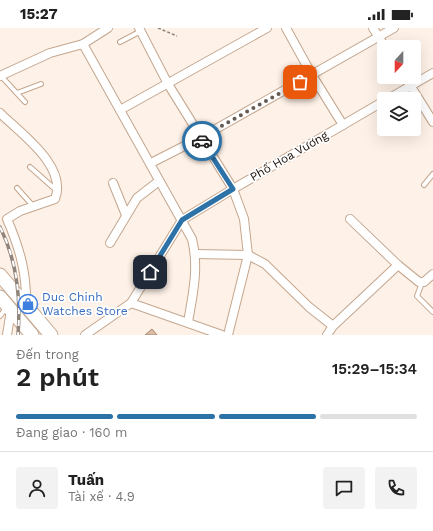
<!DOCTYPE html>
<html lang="vi">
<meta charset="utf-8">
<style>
:root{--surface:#fff;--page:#f2f2f2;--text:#222;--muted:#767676;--line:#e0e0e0;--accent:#2d72a7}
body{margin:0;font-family:"Work Sans",sans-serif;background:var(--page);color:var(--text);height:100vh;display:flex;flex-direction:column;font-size:15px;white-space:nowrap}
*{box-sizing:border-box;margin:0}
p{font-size:13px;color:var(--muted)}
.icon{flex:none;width:22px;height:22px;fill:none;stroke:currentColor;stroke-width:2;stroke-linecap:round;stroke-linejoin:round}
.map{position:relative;height:307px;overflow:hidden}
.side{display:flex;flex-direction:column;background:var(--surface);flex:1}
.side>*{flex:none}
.needle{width:26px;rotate:201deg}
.fabs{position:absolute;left:377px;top:12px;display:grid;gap:8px}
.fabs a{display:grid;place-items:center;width:44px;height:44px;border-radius:4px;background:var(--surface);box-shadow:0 4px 16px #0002;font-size:20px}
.pin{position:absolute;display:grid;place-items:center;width:34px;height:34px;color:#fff;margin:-17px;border-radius:8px;box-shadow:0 2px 6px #0006}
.courier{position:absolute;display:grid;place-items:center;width:40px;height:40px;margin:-20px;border:3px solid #2d72a7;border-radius:50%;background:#fff;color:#222;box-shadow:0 1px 5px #0007}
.head em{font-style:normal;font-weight:600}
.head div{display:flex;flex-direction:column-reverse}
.head{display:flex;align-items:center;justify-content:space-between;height:68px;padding:0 16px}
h1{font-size:26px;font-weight:600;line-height:30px}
.bar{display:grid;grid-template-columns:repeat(4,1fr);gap:6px 4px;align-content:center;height:48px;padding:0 16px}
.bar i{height:5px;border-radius:3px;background:var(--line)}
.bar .on{background:var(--accent)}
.bar p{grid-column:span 4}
.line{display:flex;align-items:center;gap:10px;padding:0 16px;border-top:1px solid var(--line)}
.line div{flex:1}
.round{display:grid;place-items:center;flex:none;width:42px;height:42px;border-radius:4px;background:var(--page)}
.status{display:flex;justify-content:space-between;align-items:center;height:28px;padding:0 20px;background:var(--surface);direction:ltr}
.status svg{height:11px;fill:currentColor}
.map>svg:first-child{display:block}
.building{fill:#ddbca6;stroke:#a58671}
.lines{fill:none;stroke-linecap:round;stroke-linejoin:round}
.service-casing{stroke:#c4a68e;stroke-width:6}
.minor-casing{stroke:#c4a68e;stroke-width:10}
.primary-casing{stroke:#c4a68e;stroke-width:15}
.path{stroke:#8b7f76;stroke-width:1.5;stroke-dasharray:3 2;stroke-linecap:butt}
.service{stroke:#fff;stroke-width:4}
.minor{stroke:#fff;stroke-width:8}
.primary{stroke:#fff;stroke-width:13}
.rail-casing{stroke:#90847b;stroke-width:3.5}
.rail{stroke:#fff;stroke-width:2;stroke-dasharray:6;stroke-linecap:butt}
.done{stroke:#675c53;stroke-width:4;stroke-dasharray:0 7.2}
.route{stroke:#2d72a7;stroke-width:5}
.labels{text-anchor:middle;stroke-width:3.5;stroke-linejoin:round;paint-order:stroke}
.street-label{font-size:12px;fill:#160b04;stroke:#fff}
.shop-label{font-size:12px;fill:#366cbe;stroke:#fff;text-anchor:start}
</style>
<div class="status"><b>15:27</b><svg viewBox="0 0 49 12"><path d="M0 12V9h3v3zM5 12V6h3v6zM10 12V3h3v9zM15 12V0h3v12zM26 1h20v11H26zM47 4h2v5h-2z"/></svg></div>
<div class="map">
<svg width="433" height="307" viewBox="0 0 433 307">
<rect width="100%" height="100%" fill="#fef1e7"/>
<!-- building -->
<path class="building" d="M152 301 157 307H145Z"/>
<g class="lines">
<defs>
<g id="service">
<path d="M120 14 141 3"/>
<path d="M1 48 25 74"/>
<path d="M17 65 41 56"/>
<path d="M30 139 56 162"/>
<path d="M424 157 433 146"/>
<path d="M17 160 34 179"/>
<path d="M422 255 417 268 433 284"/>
<path d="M0 288 6 280"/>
</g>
<g id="minor">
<path d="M139 0 168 56 233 161 244 191 248 227 228 307"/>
<path d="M286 0 312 47 343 97"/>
<path d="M373 0 385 19"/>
<path d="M83 16 192 211C199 239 193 266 188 294"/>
<path d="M0 48 50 25 83 16 108 0"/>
<path d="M405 49 433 94"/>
<path d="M388 71 433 45"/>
<path d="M120 82 267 0"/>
<path d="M0 85C20 105 68 138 55 171L20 183 7 191C20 221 27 246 26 278"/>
<path d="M151 135 200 110 394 0"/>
<path d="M113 155 126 187"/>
<path d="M350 191 398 237 419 254H424L433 246"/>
<path d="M110 215 137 170 159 153"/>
<path d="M196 226 248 227 265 236 309 279 333 298"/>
<path d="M131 275 222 307"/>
<path d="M7 307 11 282"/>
<path d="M85 307 131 275 182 192 233 161 384 73"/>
<path d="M327 307 333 298 398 237"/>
</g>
<g id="primary">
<path d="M0 247 51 307"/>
<path d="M0 269 32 307"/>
</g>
</defs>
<!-- service casing -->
<use href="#service" class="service-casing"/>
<!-- minor casing -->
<use href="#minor" class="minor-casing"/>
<!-- primary casing -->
<use href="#primary" class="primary-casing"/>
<!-- path -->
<path class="path" d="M158 0 177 8"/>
<!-- service -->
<use href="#service" class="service"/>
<!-- minor -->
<use href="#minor" class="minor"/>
<!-- primary -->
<use href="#primary" class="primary"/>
<defs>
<path id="rail" d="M0 199C17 233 21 269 18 307"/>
</defs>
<!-- rail casing -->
<use href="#rail" class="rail-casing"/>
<!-- rail -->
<use href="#rail" class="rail"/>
</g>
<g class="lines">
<!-- done -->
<path class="done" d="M202 113 200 110 300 54"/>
<!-- route -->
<path class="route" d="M150 244 182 192 233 161 202 113"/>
</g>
<!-- icons -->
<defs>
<symbol id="shop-ring" viewBox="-11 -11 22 22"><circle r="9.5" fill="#fff" stroke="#3f7fe0" stroke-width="1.5"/><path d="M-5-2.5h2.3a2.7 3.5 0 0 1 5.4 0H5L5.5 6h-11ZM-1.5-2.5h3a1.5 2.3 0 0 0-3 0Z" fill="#3f7fe0"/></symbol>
</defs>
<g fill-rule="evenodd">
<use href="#shop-ring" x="17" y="265" width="22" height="22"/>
</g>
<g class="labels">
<!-- street labels -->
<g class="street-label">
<text transform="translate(289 128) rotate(-30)" y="4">Phố Hoa Vương</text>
</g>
<!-- shop labels -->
<g class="shop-label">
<text x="42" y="273">Duc Chinh<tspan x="42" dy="14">Watches Store</tspan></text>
</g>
</g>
</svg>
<div class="fabs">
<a><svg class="needle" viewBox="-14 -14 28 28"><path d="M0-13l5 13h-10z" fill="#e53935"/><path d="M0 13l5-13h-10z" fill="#767676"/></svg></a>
<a><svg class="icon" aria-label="layers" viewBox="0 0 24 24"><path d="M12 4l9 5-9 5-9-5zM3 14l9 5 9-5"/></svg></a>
</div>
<div class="pin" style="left:300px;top:54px;background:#ea580c"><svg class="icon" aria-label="bag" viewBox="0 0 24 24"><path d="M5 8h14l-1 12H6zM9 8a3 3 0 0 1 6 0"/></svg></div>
<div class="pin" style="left:150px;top:244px;background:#1f2937"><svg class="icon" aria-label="home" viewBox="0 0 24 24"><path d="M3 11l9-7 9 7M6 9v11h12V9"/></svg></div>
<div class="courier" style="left:202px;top:113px"><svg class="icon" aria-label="car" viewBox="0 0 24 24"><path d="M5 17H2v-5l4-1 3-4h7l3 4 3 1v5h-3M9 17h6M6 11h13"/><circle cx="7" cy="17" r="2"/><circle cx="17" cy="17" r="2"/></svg></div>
</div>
<section class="side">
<div class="head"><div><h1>2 phút</h1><p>Đến trong</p></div><em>15:29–15:34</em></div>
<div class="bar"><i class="on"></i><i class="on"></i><i class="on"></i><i></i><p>Đang giao · 160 m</p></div>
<div class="line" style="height:72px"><a class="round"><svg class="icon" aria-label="person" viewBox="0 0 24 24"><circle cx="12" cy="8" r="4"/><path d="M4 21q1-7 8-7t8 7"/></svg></a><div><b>Tuấn</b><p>Tài xế · 4.9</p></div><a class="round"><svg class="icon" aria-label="chat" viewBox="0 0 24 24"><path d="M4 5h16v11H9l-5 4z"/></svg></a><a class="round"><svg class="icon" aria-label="phone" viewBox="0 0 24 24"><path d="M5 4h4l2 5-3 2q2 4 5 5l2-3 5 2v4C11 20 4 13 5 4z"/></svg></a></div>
</section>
